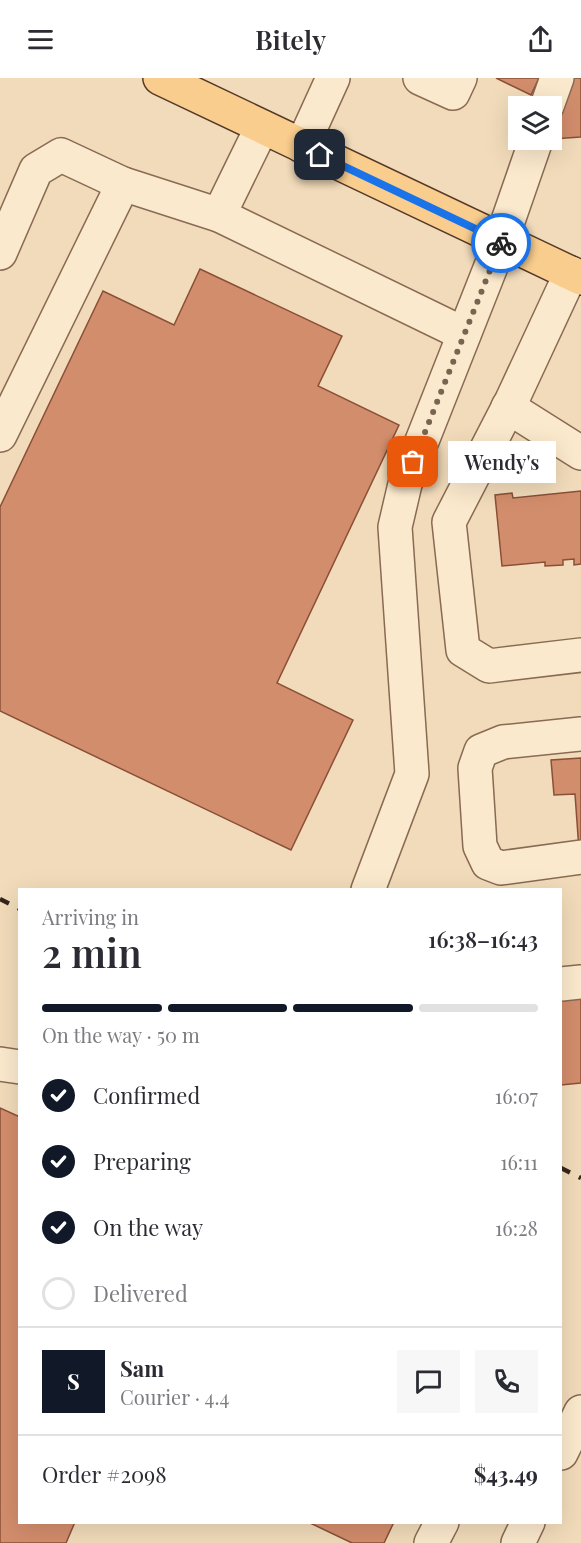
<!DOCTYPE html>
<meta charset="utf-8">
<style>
:root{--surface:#fff;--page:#f7f7f7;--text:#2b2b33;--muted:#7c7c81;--line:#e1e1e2;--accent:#111827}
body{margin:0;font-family:"Playfair Display",serif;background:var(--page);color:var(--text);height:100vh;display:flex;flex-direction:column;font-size:22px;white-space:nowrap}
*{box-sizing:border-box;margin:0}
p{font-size:20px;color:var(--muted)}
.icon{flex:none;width:33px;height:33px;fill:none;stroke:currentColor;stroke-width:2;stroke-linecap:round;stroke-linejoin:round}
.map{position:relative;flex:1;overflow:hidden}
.details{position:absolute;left:18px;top:810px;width:544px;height:636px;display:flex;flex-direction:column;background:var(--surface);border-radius:0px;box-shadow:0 6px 24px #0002}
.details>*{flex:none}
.fabs{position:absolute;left:508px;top:18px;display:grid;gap:12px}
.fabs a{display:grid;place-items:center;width:54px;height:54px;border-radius:0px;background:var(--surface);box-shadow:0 6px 24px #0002;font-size:30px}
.pin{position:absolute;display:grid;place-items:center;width:51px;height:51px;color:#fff;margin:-26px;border-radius:12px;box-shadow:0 3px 9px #0006}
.courier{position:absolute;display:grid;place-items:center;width:60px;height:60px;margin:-30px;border:4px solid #1a73e8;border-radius:50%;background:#fff;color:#222;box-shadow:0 2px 8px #0007}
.bubble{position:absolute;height:42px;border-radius:0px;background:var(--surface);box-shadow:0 6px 24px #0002;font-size:20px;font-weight:600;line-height:42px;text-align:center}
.headline em{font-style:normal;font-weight:600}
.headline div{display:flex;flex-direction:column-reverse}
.headline{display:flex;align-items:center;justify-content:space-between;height:102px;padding:0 24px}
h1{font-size:39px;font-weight:600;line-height:45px}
.bar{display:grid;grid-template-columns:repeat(4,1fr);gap:9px 6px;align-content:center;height:72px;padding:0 24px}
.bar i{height:8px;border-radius:4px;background:var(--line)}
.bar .active{background:var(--accent)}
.bar p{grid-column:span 4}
.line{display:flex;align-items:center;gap:15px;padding:0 24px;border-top:2px solid var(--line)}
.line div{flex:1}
.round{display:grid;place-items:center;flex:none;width:63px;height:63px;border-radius:0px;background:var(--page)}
ol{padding:0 24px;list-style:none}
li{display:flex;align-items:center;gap:18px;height:66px}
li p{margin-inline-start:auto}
li .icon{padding:6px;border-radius:50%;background:var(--accent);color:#fff;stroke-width:4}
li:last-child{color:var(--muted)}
li i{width:33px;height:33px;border:3px solid var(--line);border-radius:50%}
header{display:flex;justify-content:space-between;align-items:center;height:78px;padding:0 24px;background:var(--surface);font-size:27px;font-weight:600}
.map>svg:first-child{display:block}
.building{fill:#d28d6c;stroke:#8a5037;stroke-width:1.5}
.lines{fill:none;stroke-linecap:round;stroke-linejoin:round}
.minor-casing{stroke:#896a53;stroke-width:36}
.major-casing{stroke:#553928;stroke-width:36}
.minor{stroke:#fbe9cd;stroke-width:33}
.major{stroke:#f9cd8d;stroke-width:33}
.rail{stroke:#362519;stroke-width:4.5;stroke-dasharray:10 10;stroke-linecap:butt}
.done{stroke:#776551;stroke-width:6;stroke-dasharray:0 10.8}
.route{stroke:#1a73e8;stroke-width:8}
</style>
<header><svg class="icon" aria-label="menu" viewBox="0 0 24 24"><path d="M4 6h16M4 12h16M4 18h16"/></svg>Bitely<svg class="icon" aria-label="share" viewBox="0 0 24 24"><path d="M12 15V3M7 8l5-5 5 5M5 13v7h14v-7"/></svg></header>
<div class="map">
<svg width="581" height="1465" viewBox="0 0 581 1465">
<rect width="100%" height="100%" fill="#f1dbba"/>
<!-- building -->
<g class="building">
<path d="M496 0H539L531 17Z"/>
<path d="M565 0H581V59L552 61Z"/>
<path d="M200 191 342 258 318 308 399 347 277 605 353 642 291 772 0 633V429L103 213 174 247Z"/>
<path d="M581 413V486L574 487V481L563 482V487L545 488V484L502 488 495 417 512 415 513 420Z"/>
<path d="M581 680V771L579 772 575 716 554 717 551 682Z"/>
<path d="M581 921V1005L561 1007V922Z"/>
<path d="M0 1030 20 1039V1444H75L66 1465H0Z"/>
<path d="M308 1444H394L384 1465H352Z"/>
</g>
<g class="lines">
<defs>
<g id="minor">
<path d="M420 0 453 15 460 0"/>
<path d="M547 28 557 0"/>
<path d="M302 68 333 0"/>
<path d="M219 137 262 49"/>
<path d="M0 175 36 92 61 77 123 106 219 137 464 256"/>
<path d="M571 195 512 322 449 444 463 572 489 588 581 577"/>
<path d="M508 329 581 375"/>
<path d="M0 357 123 106"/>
<path d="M581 656 503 664 481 673 475 690 480 768 488 785 501 790 581 779"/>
<path d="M368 812 412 696 395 449 405 406 501 163 536 62"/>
<path d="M561 906 581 904"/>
<path d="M0 986 20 989"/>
<path d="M561 1375 581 1334"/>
<path d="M431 1465 442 1444"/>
<path d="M518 1465 528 1444"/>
</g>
<path id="major" d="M160 0 581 200"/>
</defs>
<!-- minor casing -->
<use href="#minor" class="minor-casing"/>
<!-- major casing -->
<use href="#major" class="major-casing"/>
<!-- minor -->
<use href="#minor" class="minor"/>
<!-- major -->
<use href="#major" class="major"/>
<!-- rail -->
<g class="rail">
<path d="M0 821 20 831"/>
<path d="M561 1090 581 1100"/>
</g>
</g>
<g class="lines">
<!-- done -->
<path class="done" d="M413 384 501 165"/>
<!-- route -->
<path class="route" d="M320 77 501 163V165"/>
</g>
</svg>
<div class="fabs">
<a><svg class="icon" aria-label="layers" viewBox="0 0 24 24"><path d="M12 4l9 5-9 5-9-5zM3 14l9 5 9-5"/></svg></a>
</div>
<div class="pin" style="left:413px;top:384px;background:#ea580c"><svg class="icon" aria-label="bag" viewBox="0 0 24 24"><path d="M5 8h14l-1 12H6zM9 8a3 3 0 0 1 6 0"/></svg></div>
<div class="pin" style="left:320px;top:77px;background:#1f2937"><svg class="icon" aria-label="home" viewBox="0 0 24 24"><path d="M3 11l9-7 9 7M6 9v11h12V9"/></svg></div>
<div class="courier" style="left:501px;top:165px"><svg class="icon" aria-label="bike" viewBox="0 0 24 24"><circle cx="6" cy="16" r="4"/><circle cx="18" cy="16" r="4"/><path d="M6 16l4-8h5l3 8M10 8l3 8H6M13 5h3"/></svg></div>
<div class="bubble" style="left:448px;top:363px;width:108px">Wendy's</div>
<section class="details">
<div class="headline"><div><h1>2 min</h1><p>Arriving in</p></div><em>16:38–16:43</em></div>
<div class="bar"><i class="active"></i><i class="active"></i><i class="active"></i><i></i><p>On the way · 50 m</p></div>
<ol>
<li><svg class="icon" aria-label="check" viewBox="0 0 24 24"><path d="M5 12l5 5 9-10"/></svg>Confirmed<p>16:07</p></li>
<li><svg class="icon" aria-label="check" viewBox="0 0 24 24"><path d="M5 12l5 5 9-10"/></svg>Preparing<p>16:11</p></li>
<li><svg class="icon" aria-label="check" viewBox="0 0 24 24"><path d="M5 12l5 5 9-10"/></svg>On the way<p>16:28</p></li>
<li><i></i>Delivered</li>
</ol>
<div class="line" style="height:108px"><b class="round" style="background:var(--accent);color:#fff">S</b><div><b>Sam</b><p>Courier · 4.4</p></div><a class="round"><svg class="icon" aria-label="chat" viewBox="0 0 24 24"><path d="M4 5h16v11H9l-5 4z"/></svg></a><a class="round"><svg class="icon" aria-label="phone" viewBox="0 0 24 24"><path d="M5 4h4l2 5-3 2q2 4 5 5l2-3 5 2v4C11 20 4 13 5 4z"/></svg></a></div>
<div class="line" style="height:78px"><div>Order #2098</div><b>$43.49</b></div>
</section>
</div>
